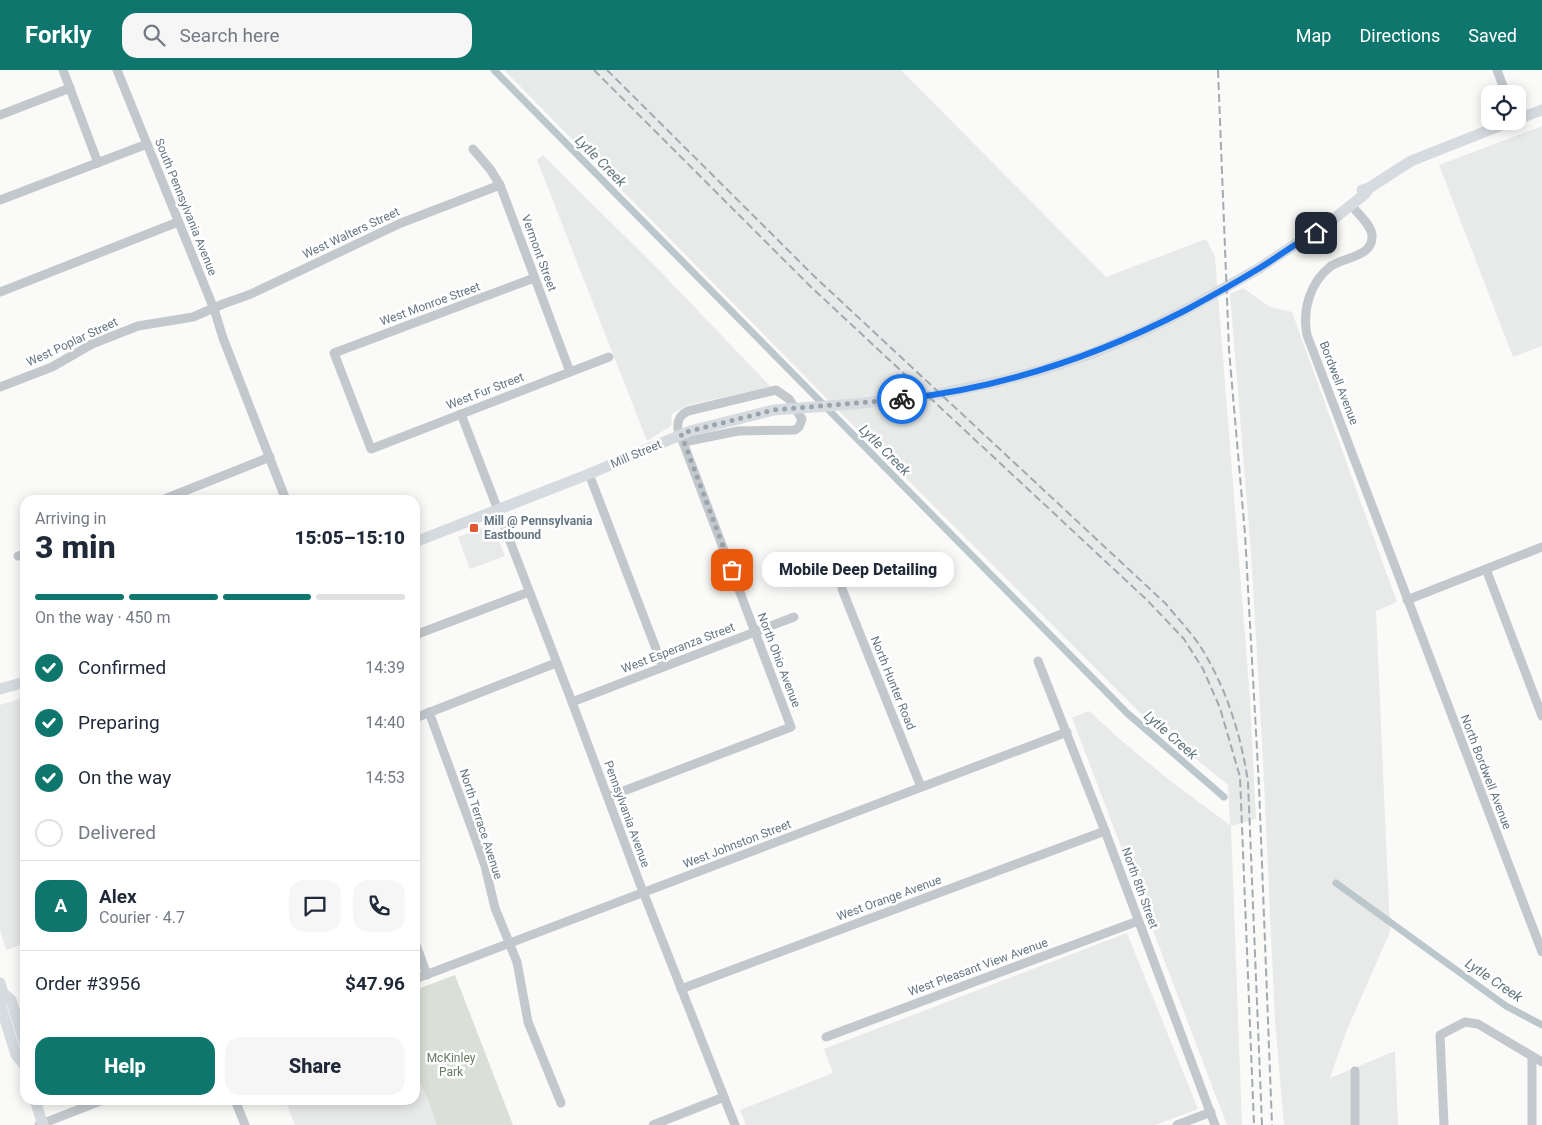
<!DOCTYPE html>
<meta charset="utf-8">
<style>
:root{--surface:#fff;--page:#f6f6f7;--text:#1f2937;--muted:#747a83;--line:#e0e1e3;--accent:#0f766e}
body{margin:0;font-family:Roboto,sans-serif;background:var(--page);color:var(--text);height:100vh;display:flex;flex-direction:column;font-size:19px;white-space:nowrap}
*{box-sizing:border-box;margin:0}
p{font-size:16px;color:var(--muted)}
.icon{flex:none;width:28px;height:28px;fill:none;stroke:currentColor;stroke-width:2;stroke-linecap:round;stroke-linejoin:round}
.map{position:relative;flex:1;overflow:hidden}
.sheet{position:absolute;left:20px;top:425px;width:400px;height:610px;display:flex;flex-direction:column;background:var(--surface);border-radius:15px;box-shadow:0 2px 12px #0003}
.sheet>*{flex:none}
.buttons{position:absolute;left:1481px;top:15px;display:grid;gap:10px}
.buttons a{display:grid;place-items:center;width:45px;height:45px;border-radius:10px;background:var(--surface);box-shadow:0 2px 12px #0003;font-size:25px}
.pin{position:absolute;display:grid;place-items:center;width:42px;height:42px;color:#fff;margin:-21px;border-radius:10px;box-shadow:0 2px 8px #0006}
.courier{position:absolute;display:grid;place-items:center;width:50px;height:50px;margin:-25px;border:4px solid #1a73e8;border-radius:50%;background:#fff;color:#222;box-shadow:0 1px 6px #0007}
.bubble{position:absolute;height:35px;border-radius:15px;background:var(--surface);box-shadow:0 2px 12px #0003;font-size:16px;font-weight:800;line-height:35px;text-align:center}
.head em{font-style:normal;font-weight:800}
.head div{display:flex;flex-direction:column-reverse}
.head{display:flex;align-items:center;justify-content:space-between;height:85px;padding:0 15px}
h1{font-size:32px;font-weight:800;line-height:38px}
.bar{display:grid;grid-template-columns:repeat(4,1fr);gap:8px 5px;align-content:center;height:60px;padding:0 15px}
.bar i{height:6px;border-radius:4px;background:var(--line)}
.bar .on{background:var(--accent)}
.bar p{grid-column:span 4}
.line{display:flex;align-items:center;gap:12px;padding:0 15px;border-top:1px solid var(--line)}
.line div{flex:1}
.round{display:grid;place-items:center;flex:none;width:52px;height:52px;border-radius:15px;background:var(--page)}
ol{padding:0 15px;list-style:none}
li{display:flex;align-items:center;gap:15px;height:55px}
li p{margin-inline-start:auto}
li .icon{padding:5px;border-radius:50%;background:var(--accent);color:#fff;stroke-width:4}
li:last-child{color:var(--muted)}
li i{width:28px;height:28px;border:2px solid var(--line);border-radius:50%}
.action{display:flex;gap:10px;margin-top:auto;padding:10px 15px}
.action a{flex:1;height:58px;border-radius:15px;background:var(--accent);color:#fff;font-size:20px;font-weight:800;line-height:58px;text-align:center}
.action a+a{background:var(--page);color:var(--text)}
header{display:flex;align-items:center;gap:30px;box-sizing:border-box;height:70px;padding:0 25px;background:var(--accent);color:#fff}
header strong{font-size:24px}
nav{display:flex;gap:28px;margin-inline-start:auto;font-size:18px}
.search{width:350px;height:45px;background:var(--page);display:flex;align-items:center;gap:12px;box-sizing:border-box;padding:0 18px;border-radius:15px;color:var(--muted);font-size:19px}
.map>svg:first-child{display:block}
.built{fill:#e8e9e9}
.green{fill:#dadfd7}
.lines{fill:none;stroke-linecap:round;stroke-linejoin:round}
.canal{stroke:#bbc7cb;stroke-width:7}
.minor{stroke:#c3c8cc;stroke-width:9}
.major{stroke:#d6dbdf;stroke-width:11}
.rail{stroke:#a2aab0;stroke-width:2;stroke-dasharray:8 4;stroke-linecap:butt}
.done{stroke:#99a4ac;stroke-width:5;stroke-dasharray:0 9}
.route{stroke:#1a73e8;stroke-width:6}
.poi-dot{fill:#e4572e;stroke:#fff;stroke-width:2}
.labels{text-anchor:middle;stroke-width:5;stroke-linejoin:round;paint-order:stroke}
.street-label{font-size:12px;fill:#657683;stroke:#fff}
.poi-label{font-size:12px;font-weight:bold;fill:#657683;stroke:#fff;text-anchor:start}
.park-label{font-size:12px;fill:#687a64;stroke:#fff}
.water-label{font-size:14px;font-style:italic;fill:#60757c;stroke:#fff}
</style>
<header>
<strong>Forkly</strong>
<div class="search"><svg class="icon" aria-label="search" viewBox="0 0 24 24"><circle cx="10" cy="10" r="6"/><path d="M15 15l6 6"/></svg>Search here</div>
<nav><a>Map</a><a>Directions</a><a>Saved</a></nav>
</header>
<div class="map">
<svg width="1542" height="1055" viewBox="0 0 1542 1055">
<rect width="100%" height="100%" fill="#fafaf8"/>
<!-- built -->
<g class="built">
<path d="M504 0H901L1106 207 1206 169 1215 187 1250 628 1256 749 1231 756 1242 1055H1227L1072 648 1089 641 1122 671 1173 713 1230 755 1228 715 1140 643 845 347Z"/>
<path d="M1542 56V276L1513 287 1439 95Z"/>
<path d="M543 85 660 201 771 317 688 335 672 344 671 356 647 371 537 90Z"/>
<path d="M1243 218 1270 237 1292 242 1397 532 1376 541 1390 862 1346 962 1330 1008 1395 981 1398 1055H1284L1275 951 1262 670 1251 483 1230 224Z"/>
<path d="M490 455 493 456 505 486 470 499 458 467Z"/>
<path d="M25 627V873L6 880 0 860V635Z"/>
<path d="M1127 863 1198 1039 1155 1055H746L740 1040 833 1003 824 979Z"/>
<path d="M415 1005 425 1022 437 1055H295L285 1030H415Z"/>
</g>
<!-- green -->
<path class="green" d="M455 905 513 1055H437L425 1022 415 1005V920Z"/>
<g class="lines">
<!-- canal -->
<g class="canal">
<path d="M494 0 1127 643 1224 727"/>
<path d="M1336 813 1506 936 1542 955"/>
</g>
<!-- minor -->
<g class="minor">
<path d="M63 0 98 93"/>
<path d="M117 0 214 239 223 268 286 430"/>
<path d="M1497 0 1506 24"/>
<path d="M0 45 70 18"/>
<path d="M473 79 490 99 500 115 570 302"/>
<path d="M0 130 147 74"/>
<path d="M1351 135C1357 143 1372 155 1372 166 1373 187 1344 187 1331 196 1310 212 1302 240 1307 265L1542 882"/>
<path d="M534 208 334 283 371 379 609 287"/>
<path d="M0 222 178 152"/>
<path d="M0 317 52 297 92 274 138 256 193 247 223 234 251 224 401 153 500 115"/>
<path d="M461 344 572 632 640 814 735 1055"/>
<path d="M589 404 663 597"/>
<path d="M162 430 270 387"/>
<path d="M18 486 25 484"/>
<path d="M1486 499 1542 646"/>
<path d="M842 519 921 717"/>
<path d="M1407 530 1542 477"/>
<path d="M415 565 529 522"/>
<path d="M1038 591 1105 761 1215 1055"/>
<path d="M572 632 794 547"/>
<path d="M429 642 476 770 485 796 495 838 517 892 528 952 561 1033"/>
<path d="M415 648 556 593"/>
<path d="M608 727 791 657 678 359C677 350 680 345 688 341L776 320 789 329 802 349 799 357 795 360 738 361 684 372"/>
<path d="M415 872 427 905"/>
<path d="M415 909 1067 662"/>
<path d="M681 919 1105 761"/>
<path d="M826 967 1138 851"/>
<path d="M1532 987V1055"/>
<path d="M1355 1001V1055"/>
<path d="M235 1030 245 1055"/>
<path d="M39 1055 103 1030"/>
<path d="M653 1055 724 1027"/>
<path d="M1177 1055 1211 1042"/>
<path d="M1444 1055 1440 965 1465 952 1478 954 1542 992"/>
</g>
<!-- major -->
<g class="major">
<path d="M1518 49 1542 40"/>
<path d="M1362 120 1369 118 1411 91 1512 51"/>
<path d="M415 472 589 404 690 361 774 340 854 334 934 325 1000 311 1042 300 1093 283 1142 262 1187 239 1258 199 1303 169 1316 163 1365 124 1369 118"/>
<path d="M0 619 25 612"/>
<path d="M0 913 3 923 11 930 25 974"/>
<path d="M3 923 0 933 16 985 25 996"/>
<path d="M35 1030 43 1055"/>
</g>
<!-- rail -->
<g class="rail">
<path d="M594 0 810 216 1147 530 1184 569 1203 599 1220 638 1240 707 1254 1055"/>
<path d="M607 0 815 207 1166 534C1178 549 1192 563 1202 579 1227 620 1241 665 1248 712L1262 1055"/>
<path d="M1218 0 1229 280 1245 464 1259 716 1272 1055"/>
</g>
</g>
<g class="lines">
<!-- done -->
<path class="done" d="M732 500 681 364 690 361 774 340 902 329"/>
<!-- route -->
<path class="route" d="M902 329C1002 318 1097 286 1186 240 1210 227 1235 213 1258 199 1278 187 1295 173 1316 163"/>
</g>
<!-- markers -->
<rect class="poi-dot" x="469" y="453" width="10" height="10" rx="2.5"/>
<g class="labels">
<!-- street labels -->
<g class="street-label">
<text transform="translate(186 137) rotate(68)" y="4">South Pennsylvania Avenue</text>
<text transform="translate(351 163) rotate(-25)" y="4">West Walters Street</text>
<text transform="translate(539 183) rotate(70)" y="4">Vermont Street</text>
<text transform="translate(430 234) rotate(-20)" y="4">West Monroe Street</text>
<text transform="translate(72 272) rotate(-25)" y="4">West Poplar Street</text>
<text transform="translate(1339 313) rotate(69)" y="4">Bordwell Avenue</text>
<text transform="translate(485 321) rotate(-21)" y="4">West Fur Street</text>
<text transform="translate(636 384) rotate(-23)" y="4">Mill Street</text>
<text transform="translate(678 578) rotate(-21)" y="4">West Esperanza Street</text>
<text transform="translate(779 590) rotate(69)" y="4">North Ohio Avenue</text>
<text transform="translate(893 613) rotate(68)" y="4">North Hunter Road</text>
<text transform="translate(1486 702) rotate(69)" y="4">North Bordwell Avenue</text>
<text transform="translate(627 744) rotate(70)" y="4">Pennsylvania Avenue</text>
<text transform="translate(481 754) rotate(72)" y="4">North Terrace Avenue</text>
<text transform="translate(737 774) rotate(-21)" y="4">West Johnston Street</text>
<text transform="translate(1140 818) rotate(70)" y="4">North 8th Street</text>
<text transform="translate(889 828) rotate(-20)" y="4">West Orange Avenue</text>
<text transform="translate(978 897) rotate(-20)" y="4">West Pleasant View Avenue</text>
</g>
<!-- poi labels -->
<g class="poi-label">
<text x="484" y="455">Mill @ Pennsylvania<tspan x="484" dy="14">Eastbound</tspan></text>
</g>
<!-- park labels -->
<g class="park-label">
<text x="451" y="992">McKinley<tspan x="451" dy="14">Park</tspan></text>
</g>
<!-- water labels -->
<g class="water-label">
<text transform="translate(601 91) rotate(45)" y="5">Lytle Creek</text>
<text transform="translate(885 380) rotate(45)" y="5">Lytle Creek</text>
<text transform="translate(1171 665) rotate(41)" y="5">Lytle Creek</text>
<text transform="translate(1494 910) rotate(34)" y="5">Lytle Creek</text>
</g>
</g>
</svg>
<div class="buttons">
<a><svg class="icon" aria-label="locate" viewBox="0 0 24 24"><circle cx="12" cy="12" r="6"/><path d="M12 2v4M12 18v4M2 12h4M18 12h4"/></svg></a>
</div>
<div class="pin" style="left:732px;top:500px;background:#ea580c"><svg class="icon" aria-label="bag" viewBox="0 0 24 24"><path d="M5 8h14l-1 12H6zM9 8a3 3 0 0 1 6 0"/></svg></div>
<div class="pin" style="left:1316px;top:163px;background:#1f2937"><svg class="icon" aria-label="home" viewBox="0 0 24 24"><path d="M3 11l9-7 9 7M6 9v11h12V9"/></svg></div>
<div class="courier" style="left:902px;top:329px"><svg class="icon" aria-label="bike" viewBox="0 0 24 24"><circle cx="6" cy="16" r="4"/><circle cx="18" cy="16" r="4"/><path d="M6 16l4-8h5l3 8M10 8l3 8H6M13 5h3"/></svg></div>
<div class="bubble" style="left:762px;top:482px;width:192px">Mobile Deep Detailing</div>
<section class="sheet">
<div class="head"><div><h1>3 min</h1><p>Arriving in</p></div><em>15:05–15:10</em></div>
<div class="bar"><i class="on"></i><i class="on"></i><i class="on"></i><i></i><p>On the way · 450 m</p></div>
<ol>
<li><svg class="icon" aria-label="check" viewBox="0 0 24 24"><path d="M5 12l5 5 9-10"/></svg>Confirmed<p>14:39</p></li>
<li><svg class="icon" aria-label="check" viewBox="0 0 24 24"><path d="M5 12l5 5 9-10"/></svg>Preparing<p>14:40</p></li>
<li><svg class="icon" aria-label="check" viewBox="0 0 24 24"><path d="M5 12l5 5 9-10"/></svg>On the way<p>14:53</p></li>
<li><i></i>Delivered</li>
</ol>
<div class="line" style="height:90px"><b class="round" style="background:var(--accent);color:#fff">A</b><div><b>Alex</b><p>Courier · 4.7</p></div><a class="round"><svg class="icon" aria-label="chat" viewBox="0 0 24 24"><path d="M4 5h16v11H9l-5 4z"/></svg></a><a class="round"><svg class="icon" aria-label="phone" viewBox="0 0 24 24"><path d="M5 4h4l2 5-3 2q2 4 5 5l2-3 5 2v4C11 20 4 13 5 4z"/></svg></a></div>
<div class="line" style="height:65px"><div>Order #3956</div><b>$47.96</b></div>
<div class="action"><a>Help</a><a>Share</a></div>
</section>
</div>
